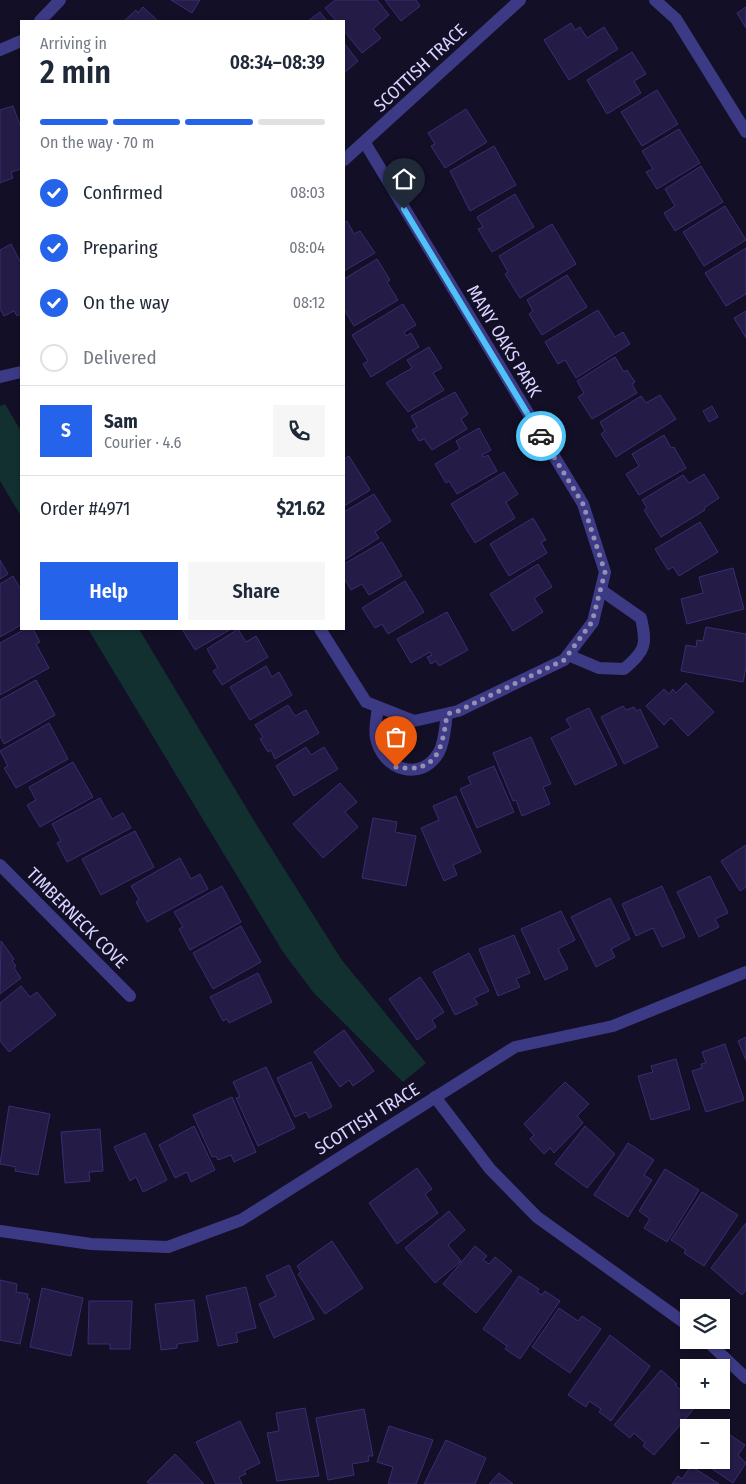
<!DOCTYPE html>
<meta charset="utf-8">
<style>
:root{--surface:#fff;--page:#f6f6f7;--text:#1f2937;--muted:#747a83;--line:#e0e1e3;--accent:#2563eb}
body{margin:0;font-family:"Fira Sans Condensed",sans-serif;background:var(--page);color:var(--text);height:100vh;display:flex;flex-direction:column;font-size:19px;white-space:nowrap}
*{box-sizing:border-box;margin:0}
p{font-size:16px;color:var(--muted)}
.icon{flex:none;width:28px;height:28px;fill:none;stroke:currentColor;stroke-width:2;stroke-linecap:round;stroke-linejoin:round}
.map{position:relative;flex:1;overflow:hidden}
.panel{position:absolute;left:20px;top:20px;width:325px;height:610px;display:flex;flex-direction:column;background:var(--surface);border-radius:0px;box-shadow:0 1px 4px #0004}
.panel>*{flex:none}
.fabs{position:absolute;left:680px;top:1299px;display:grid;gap:10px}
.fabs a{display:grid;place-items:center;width:50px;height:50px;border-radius:0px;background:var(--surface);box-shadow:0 1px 4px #0004;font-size:25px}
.pin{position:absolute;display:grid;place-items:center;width:42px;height:42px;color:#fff;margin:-51px -21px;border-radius:50% 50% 50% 0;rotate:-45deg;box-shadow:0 0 5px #0007}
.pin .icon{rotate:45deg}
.courier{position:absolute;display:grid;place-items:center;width:50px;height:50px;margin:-25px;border:4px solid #4fc3f7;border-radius:50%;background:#fff;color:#222;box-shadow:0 1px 6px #0007}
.head em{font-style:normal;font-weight:600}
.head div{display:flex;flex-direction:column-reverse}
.head{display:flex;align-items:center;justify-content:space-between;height:85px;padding:0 20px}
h1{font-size:32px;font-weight:600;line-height:38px}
.bar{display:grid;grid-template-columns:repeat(4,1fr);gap:8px 5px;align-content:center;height:60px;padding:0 20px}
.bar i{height:6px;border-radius:4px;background:var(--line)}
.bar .current{background:var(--accent)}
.bar p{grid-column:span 4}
.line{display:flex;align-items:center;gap:12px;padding:0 20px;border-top:1px solid var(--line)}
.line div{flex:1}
.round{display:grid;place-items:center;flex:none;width:52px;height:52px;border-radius:0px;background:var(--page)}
ol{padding:0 20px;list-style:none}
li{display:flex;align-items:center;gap:15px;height:55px}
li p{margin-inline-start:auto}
li .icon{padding:5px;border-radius:50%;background:var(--accent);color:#fff;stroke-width:4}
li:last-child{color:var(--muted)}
li i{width:28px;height:28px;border:2px solid var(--line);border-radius:50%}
.action{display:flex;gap:10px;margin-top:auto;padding:10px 20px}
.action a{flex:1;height:58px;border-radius:0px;background:var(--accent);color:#fff;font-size:20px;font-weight:600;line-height:58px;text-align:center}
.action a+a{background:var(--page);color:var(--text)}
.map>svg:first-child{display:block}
.green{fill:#12302f}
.building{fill:#241b47;stroke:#3b2d73}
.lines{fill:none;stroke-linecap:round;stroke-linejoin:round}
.minor{stroke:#3d3a85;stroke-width:12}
.done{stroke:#948fb3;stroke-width:5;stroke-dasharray:0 9}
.route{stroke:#4fc3f7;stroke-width:6}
.labels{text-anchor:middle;stroke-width:4.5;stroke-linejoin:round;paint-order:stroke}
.street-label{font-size:18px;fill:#d9d4ff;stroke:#130f26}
</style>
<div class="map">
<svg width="746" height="1484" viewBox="0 0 746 1484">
<rect width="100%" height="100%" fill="#130f26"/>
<!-- green -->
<g class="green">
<path d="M5 404 21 431V516L0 481V406Z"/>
<path d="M88 629H139L256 824 341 959 426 1063 403 1082 313 992 283 952Z"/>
</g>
<!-- building -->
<g class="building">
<path d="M171 0H200L192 13Z"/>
<path d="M335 0H377L389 15 373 29 381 38 362 53 344 31V21H336L325 8Z"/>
<path d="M385 0H416L420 6 401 21Z"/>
<path d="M143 7 158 21H124L136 10 138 13Z"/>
<path d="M746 7V28L737 13Z"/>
<path d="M320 12 327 21H308Z"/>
<path d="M571 23 575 30 580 27 587 38 604 27 618 49 569 80 544 40Z"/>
<path d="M344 43 358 61 344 73Z"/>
<path d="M632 52 646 74 634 81 641 93 607 114 587 80Z"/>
<path d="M657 90 678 124 642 146 621 112Z"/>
<path d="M13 106 21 128V169L11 172 13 178 0 183V110Z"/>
<path d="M466 109 487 142 445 168 431 146 435 144 428 133Z"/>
<path d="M679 129 700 163 657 189 646 172 653 169 642 151Z"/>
<path d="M494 146 516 185 470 211 450 171Z"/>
<path d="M701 166 723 202 675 231 664 213 675 206 665 189Z"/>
<path d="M515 194 534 227 492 252 478 229 483 227 477 217Z"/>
<path d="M725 206 746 240 704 266 683 232Z"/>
<path d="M347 221 354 234 360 231 375 253 344 271V223Z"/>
<path d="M552 224 576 264 520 298 505 274 508 272 499 256Z"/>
<path d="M11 244 21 263V313L17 316 14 311 4 316 0 309V250Z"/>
<path d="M746 248V294L726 306 705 273Z"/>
<path d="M377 259 390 280 387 282 398 300 354 326 344 309V279Z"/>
<path d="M567 275 587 307 542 335 529 314 533 311 527 300Z"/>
<path d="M403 304 416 325 404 332 406 336 411 333 419 347 371 377 363 364 368 361 352 335Z"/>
<path d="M598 310 615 337 623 332 630 344 576 378 565 360 558 364 545 342Z"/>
<path d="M746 311V338L734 318Z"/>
<path d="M429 347 442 368 433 373 444 390 408 412 386 383 412 368 407 360Z"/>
<path d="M615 357 624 372 627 370 635 382 632 384 637 393 592 419 578 397 584 393 577 381Z"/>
<path d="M455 392 468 414 461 419 467 429 432 450 424 439 419 441 412 430 417 427 411 416Z"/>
<path d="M660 395 676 419 616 457 601 434 605 431 600 422 641 396 646 403Z"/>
<path d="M712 406 718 417 709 422 703 411Z"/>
<path d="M479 428 491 450 482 455 484 457 488 455 497 471 457 494 449 481 446 483 435 464 460 449 456 441Z"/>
<path d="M664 435 671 448 674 447 686 468 639 495 626 474 639 466 632 454Z"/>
<path d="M349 456 370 490 344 506V459Z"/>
<path d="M504 472 518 494 506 502 515 518 475 543 451 504Z"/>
<path d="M704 474 719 498 704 508 705 510 661 537 644 510 647 508 642 500 683 475 689 483Z"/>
<path d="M374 494 391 521 375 532 379 538 344 560V512Z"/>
<path d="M533 518 546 540 541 542 547 553 509 576 490 544Z"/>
<path d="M700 522 718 552 679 576 673 567 668 570 655 549Z"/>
<path d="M382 542 402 576 369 595 362 584 351 590 344 578V564Z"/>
<path d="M0 560 8 574 0 579Z"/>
<path d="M538 564 552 587 534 598 543 612 513 631 490 594Z"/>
<path d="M733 568 744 609 687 624 681 599 703 593 699 577Z"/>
<path d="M13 576 21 590V625L0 637V584Z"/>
<path d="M405 581 424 612 388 634 382 624 375 628 362 608Z"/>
<path d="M447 612 468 650 439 666 436 661 431 664 427 657 432 655 430 652 411 663 397 639Z"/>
<path d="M706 627 746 634V667L743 682 681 671 686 645 696 647 697 640 703 641Z"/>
<path d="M25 629H33L40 642 36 644 49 668 0 695V643Z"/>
<path d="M182 629H231L195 650Z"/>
<path d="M238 629 246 642 256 636 268 657 222 685 213 671 218 668 207 649Z"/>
<path d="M266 666 272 677 279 672 292 695 250 720 230 687Z"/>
<path d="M36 680 55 715 4 744 0 736V700Z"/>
<path d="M686 683 714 712 688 736 671 718 664 725 646 706 664 689 669 694 673 689 676 693Z"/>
<path d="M288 705 295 716 306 710 319 733 275 759 271 750 268 752 260 739 263 737 255 725Z"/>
<path d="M623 706 626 710 634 707 636 711 640 709 658 747 624 764 601 717Z"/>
<path d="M589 708 617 765 575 785 551 738 571 728 566 719Z"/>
<path d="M49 723 68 759 16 788 4 768 8 766 0 751Z"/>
<path d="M531 737 551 784 543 787 550 804 522 816 516 800 513 801 493 753Z"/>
<path d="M306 747 311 755 324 747 338 769 294 796 276 766Z"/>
<path d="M73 762 93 797 40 827 27 805 36 800 29 787Z"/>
<path d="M494 766 514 812 477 828 460 789 471 784 468 777Z"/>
<path d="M340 783 357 802 345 812 358 827 323 858 293 824Z"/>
<path d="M456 796 481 852 453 865 457 875 444 881 421 828 439 820 433 806Z"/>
<path d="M100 798 112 819 123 813 131 828 67 862 57 843 61 841 52 824Z"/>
<path d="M373 818 397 822 395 832 416 836 406 886 362 878Z"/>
<path d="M135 831 154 867 101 895 82 859Z"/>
<path d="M746 845V887L740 891 721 861Z"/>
<path d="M180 858 191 879 200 874 208 889 147 922 136 902 139 900 131 886Z"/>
<path d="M710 876 728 913 715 919 719 927 699 937 677 892Z"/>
<path d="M222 886 241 922 190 950 179 929 183 927 174 912Z"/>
<path d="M662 886 685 937 662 947 653 928 636 936 622 904Z"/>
<path d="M610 898 630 939 611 949 615 957 596 967 571 917Z"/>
<path d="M561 911 575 940 558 949 568 969 545 980 521 929Z"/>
<path d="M241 926 261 962 213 989 193 953Z"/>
<path d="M514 935 530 973 516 979 520 987 498 996 479 949Z"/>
<path d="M1 941 14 959 12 961 16 966 14 968 21 978 0 994Z"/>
<path d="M469 953 489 991 474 998 478 1004 455 1015 433 972Z"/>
<path d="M258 973 272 1002 229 1023 227 1019 223 1021 210 997Z"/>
<path d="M420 977 444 1012 432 1020 436 1027 417 1040 389 999Z"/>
<path d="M21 986 30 997 37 992 56 1015 9 1052 0 1041V1003Z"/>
<path d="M344 1030 374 1071 353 1086 349 1080 340 1087 314 1052Z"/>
<path d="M746 1037V1060L738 1041Z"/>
<path d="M725 1044 744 1100 706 1112 692 1071 702 1068 701 1064 706 1063 702 1052Z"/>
<path d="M676 1059 690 1109 651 1120 638 1076 653 1072 651 1066Z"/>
<path d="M311 1062 332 1107 309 1118 306 1112 295 1117 277 1078Z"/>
<path d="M266 1067 295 1128 258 1146 236 1098 240 1097 233 1082Z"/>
<path d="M565 1082 589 1104 577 1116 583 1123 554 1153 550 1148 544 1154 530 1139 534 1135 524 1124Z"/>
<path d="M232 1097 256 1152 234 1162 231 1155 218 1160 216 1156 212 1157 193 1115Z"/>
<path d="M9 1106 50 1114 38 1175 15 1171 16 1167 0 1164Z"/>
<path d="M194 1126 215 1170 191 1182 187 1172 175 1178 159 1145Z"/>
<path d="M585 1126 615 1154 587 1188 555 1164Z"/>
<path d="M100 1129 103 1171 89 1172 90 1181 65 1183 61 1132Z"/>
<path d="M145 1133 167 1180 143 1192 136 1177 130 1181 114 1147Z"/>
<path d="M628 1143 654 1160 644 1175 652 1180 628 1217 594 1195Z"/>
<path d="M417 1168 432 1189 425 1194 438 1213 397 1244 369 1203Z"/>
<path d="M665 1169 699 1190 667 1242 644 1228 650 1219 639 1211Z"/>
<path d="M702 1192 738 1215 704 1266 684 1253 686 1250 671 1240Z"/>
<path d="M449 1211 465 1230 448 1245 461 1261 435 1283 405 1248Z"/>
<path d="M746 1223V1290L742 1295 711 1268Z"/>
<path d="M332 1241 363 1288 325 1314 298 1274 301 1272 297 1266Z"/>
<path d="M475 1246 487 1256 483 1260 489 1264 495 1257 512 1271 476 1313 443 1284Z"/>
<path d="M289 1265 314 1319 274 1338 259 1304 276 1296 266 1276Z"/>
<path d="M519 1276 539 1289 537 1292 542 1295 545 1291 560 1301 520 1359 505 1349 507 1346 483 1329Z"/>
<path d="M0 1280 17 1284 16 1292 28 1294 27 1298 30 1299 20 1344 0 1340Z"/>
<path d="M246 1287 256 1328 236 1333 238 1342 218 1346 206 1296Z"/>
<path d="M42 1288 83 1298 71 1356 30 1347Z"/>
<path d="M194 1300 198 1341 177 1344V1348L161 1350 155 1304Z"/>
<path d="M89 1301H132L130 1349H110V1344H88Z"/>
<path d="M559 1308 578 1321 582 1316 601 1329 570 1373 532 1347Z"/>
<path d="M610 1335 650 1366 611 1421 599 1412 601 1409 589 1401 586 1407 568 1395Z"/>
<path d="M661 1370 677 1384 675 1385 689 1397V1400L698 1404 654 1455 643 1446 645 1443 634 1433 630 1438 614 1425Z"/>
<path d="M305 1408 319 1476 277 1481 267 1433 279 1431 276 1413Z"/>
<path d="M364 1409 373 1456H368L369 1461 352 1464 354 1475 328 1480 316 1418Z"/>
<path d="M240 1421 260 1463 244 1471 246 1474 239 1477 242 1484H216L196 1442Z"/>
<path d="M389 1426 433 1440 416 1484H388L393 1467 377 1462Z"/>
<path d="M721 1429 745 1445 738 1455 746 1463 733 1483 699 1460H721Z"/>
<path d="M446 1440 486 1458 475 1484H424Z"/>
<path d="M175 1454 204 1484H150L147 1482Z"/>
<path d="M691 1466 719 1484H672L678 1476 682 1479Z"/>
<path d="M499 1473 513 1484H489Z"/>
</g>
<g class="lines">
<!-- minor -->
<g class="minor">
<path d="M655 0 676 19 746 132"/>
<path d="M40 21 60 0"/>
<path d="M0 50 21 41"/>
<path d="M344 160 520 0"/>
<path d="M0 377 21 372"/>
<path d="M320 629 366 702 414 721 458 711 564 660 593 622 605 572 583 504 365 143"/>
<path d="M568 655 599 668 624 669C646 650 647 645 641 618L601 590"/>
<path d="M378 707C377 716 374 729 376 738 382 770 422 783 439 752 445 741 445 726 447 714"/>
<path d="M0 865 130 996"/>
<path d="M435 1097 490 1169 537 1217 689 1326"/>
<path d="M0 1231 91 1244 168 1247 241 1220 515 1047 613 1026 746 972"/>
<path d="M706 1340 746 1378"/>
</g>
</g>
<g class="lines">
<!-- done -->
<path class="done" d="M396 767C438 774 442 749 447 714L458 711 564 660 592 622 605 572 583 504 541 436"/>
<!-- route -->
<path class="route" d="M404 209 541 436"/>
</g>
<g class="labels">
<!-- street labels -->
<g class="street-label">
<text transform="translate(420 68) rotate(-43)" y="6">SCOTTISH TRACE</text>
<text transform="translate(504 341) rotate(59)" y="6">MANY OAKS PARK</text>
<text transform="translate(77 918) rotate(45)" y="6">TIMBERNECK COVE</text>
<text transform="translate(367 1119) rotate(-32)" y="6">SCOTTISH TRACE</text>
</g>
</g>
</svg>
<div class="fabs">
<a><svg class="icon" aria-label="layers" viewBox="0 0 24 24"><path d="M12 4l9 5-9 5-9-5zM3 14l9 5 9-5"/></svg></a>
<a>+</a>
<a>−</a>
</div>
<div class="pin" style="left:396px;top:767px;background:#ea580c"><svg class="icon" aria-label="bag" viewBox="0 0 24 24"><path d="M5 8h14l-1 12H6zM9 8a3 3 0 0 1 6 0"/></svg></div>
<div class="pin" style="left:404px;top:209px;background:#1f2937"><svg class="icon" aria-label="home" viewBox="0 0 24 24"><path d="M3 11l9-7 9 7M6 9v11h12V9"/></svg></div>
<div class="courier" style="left:541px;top:436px"><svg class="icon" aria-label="car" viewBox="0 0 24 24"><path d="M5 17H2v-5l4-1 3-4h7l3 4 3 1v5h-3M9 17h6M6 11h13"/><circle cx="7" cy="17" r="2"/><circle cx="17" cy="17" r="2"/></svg></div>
<section class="panel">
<div class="head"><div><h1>2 min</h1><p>Arriving in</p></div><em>08:34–08:39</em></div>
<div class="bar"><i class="current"></i><i class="current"></i><i class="current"></i><i></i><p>On the way · 70 m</p></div>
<ol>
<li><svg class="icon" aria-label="check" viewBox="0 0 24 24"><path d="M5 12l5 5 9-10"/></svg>Confirmed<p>08:03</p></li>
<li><svg class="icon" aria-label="check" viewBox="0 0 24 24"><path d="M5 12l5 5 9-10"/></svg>Preparing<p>08:04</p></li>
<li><svg class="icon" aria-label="check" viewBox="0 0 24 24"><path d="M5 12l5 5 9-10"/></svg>On the way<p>08:12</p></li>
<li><i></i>Delivered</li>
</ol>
<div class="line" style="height:90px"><b class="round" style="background:var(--accent);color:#fff">S</b><div><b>Sam</b><p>Courier · 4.6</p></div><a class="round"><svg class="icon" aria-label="phone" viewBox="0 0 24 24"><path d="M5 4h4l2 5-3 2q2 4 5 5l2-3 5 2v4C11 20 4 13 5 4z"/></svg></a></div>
<div class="line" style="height:65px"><div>Order #4971</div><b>$21.62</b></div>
<div class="action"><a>Help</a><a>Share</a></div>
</section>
</div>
